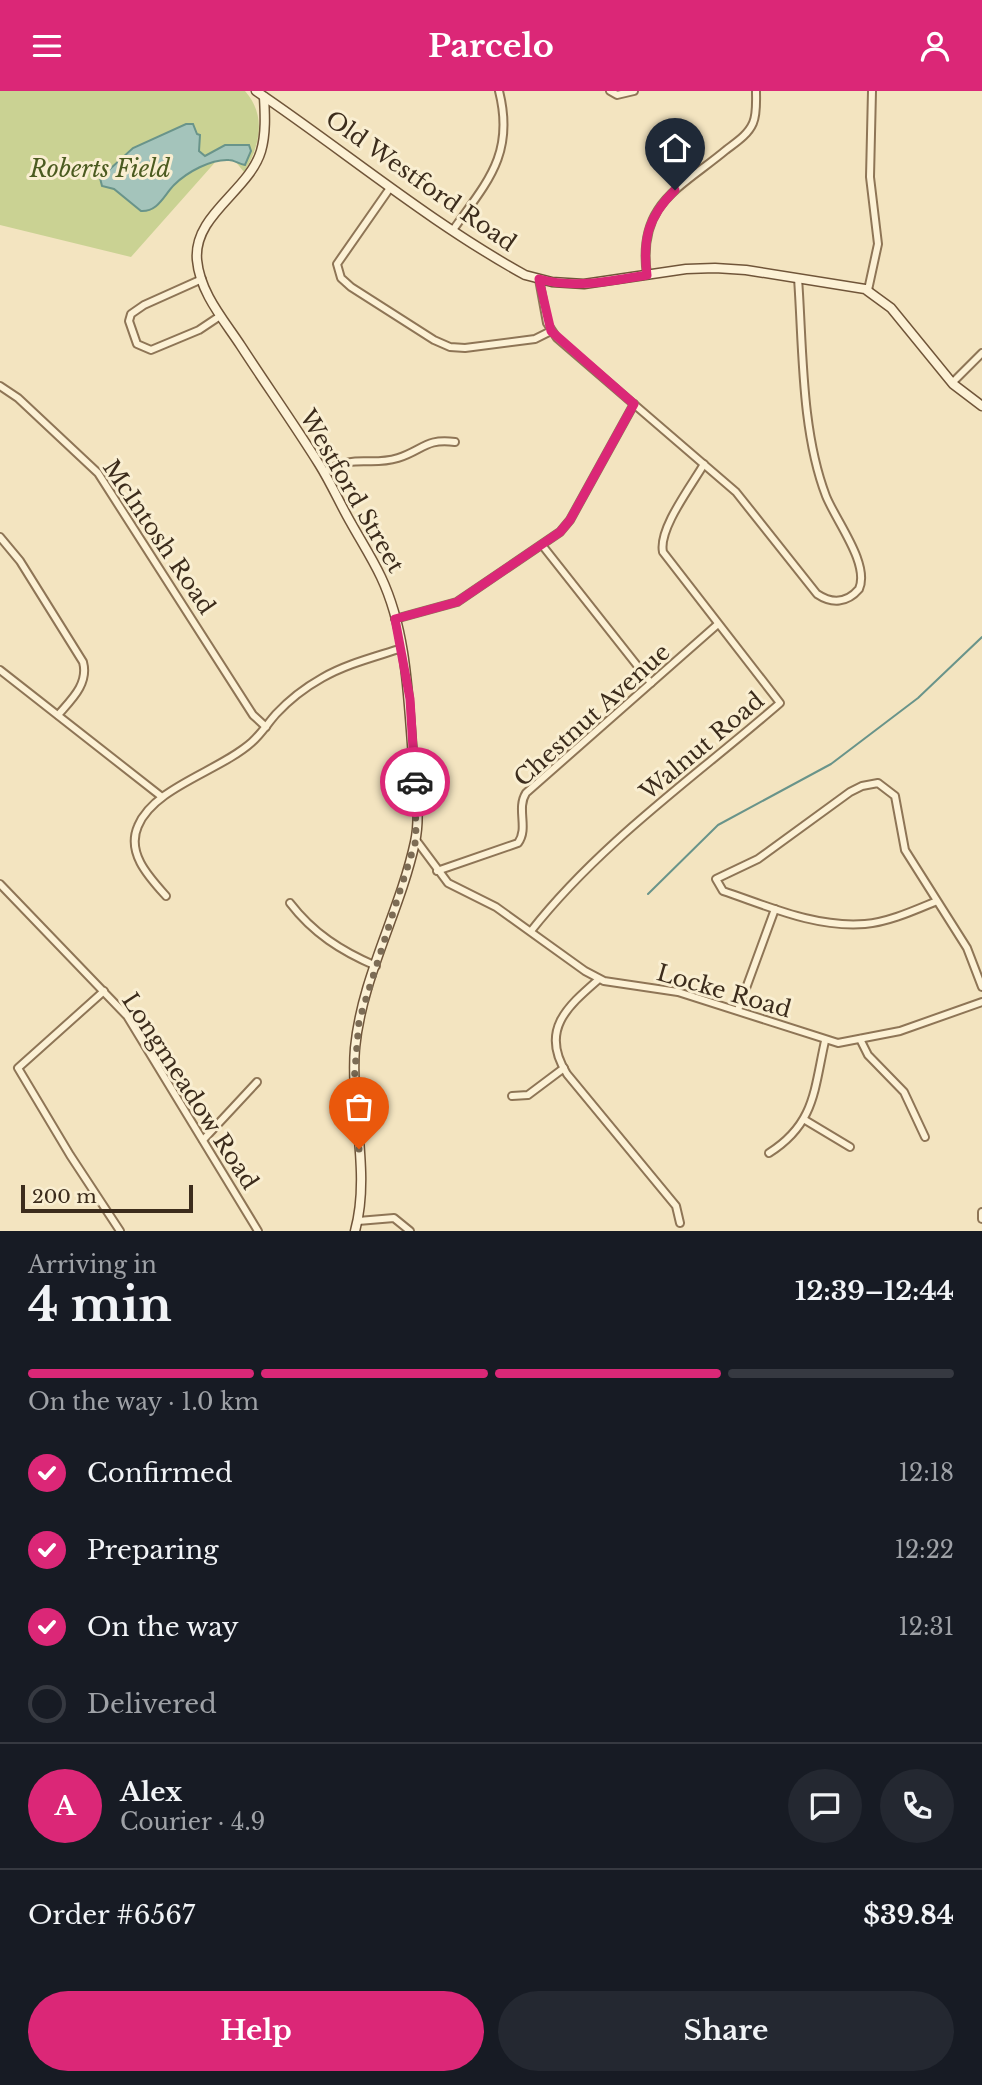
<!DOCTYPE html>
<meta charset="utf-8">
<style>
:root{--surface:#171b24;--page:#242831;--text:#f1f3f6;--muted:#9ea1a6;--line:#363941;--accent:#db2777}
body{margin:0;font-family:"Libre Baskerville",serif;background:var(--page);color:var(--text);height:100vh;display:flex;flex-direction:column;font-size:26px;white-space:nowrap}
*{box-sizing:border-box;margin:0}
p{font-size:23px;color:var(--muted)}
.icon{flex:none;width:38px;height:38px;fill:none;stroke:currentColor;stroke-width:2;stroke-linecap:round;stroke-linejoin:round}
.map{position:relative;height:1140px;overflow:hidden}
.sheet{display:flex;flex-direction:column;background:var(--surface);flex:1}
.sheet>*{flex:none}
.scale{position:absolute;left:21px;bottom:18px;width:172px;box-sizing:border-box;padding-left:7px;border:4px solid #3c2c1c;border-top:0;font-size:19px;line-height:24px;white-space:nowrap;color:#3c2c1c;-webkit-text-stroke:5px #f9eed1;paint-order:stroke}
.pin{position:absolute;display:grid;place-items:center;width:60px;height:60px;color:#fff;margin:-72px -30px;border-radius:50% 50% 50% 0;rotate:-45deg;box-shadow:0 0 7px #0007}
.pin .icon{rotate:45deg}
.courier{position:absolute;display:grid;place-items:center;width:70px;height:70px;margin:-35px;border:5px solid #db2777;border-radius:50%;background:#fff;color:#222;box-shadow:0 2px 9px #0007}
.headline em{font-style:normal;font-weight:800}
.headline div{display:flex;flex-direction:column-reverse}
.headline{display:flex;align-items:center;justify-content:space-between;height:119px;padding:0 28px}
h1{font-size:46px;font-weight:800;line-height:52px}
.bar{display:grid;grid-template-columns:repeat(4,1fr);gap:10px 7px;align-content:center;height:84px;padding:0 28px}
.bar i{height:9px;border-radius:5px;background:var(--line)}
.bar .current{background:var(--accent)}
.bar p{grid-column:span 4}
.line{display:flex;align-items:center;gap:18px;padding:0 28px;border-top:2px solid var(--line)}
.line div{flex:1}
.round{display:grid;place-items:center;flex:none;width:74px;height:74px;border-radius:37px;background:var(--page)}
ol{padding:0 28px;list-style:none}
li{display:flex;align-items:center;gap:21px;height:77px}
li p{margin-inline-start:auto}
li .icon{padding:7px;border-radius:50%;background:var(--accent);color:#fff;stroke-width:4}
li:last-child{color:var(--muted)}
li i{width:38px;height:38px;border:4px solid var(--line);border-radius:50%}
.primary-button{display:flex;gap:14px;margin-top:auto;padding:14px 28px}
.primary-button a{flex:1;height:80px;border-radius:42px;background:var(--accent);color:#fff;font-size:28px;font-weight:800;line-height:80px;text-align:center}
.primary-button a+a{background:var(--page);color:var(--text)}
header{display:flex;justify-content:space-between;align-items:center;height:91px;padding:0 28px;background:var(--accent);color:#fff;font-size:32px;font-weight:800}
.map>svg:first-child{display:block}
.green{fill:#cad293}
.water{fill:#a4c4bb;stroke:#69948a;stroke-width:2}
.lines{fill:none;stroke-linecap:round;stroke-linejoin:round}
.stream{stroke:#69948a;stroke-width:2}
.street-casing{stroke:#8e7556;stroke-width:10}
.secondary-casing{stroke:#705539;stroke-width:11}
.street{stroke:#fcf1d5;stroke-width:6}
.secondary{stroke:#fcf1d5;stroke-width:8}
.done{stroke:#7c6c55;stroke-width:7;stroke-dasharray:0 12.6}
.route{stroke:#db2777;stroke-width:9}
.labels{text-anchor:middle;stroke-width:6;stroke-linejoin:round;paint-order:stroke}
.park-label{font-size:23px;font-style:italic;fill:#4b5b20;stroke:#f9eed1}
.street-label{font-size:23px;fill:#3c2c1c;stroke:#f9eed1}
</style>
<header><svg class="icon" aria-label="menu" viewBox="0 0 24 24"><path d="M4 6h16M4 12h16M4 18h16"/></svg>Parcelo<svg class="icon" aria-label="person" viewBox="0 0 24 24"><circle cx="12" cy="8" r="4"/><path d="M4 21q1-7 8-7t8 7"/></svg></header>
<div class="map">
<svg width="982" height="1140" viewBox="0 0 982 1140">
<rect width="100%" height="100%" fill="#f3e4c0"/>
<!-- green -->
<path class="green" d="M0 0H245C267 25 260 55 244 81L226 59 131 166 0 134Z"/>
<!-- water -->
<path class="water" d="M186 33H193L197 43 200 44 199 60 205 65 225 54H249L251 60 245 74C239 73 234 69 229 69 211 68 187 81 174 94 164 104 158 121 141 120L114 98 102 95 100 87 133 57Z"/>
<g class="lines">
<!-- stream -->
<path class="stream" d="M648 803 718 734 831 673 918 607 982 546"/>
<defs>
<g id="street">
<path d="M610 0 617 4 634 0"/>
<path d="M390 97 337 173 341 187 351 196 434 249 450 256 465 257 535 248 551 240"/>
<path d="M453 139C487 91 515 63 499 0"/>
<path d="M647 184C637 113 679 98 726 59 735 52 748 44 753 32 757 23 756 10 756 0"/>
<path d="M202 188 144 214 131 223 129 230 137 253 151 259 199 239 220 225"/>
<path d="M539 188 547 232 557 247 736 401 817 503C832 513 847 512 859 498 870 473 836 430 826 405 801 340 803 256 798 187"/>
<path d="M868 199 878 153 870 86 872 0"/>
<path d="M952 292 982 262"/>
<path d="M0 295 18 307 98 382 253 624 266 636"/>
<path d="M324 381C357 362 368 376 398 367 423 359 426 347 455 351"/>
<path d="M0 446 20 470 83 571C89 593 71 609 58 624"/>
<path d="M542 454 651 592"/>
<path d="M395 528 457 511 560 441 570 429 634 313"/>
<path d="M0 579 162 706"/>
<path d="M416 749 448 792 496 816 585 880 604 890 678 901 838 952 900 940 982 911"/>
<path d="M437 780 518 752C529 737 516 718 526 702L718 533"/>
<path d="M0 793 127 925 258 1140"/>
<path d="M166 805C149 786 126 762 138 735 154 696 220 680 252 651 261 643 268 632 276 623 289 609 306 596 322 587 346 573 375 566 402 557"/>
<path d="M937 810C915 819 889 831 865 833 815 837 768 815 723 800L716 788 758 768 850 701 862 695 878 692 895 705 905 759 967 857 982 896"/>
<path d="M290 812C313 842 341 860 376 875"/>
<path d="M531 840C601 751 696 685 780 612L663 461C658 438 692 394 704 373"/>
<path d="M599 888C568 915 539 939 567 983L676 1115 680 1132"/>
<path d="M104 900 18 977 70 1064 120 1140"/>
<path d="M738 919 775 818"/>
<path d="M860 948 868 964 904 1001 925 1046"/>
<path d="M512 1005 528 1004 564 977"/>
<path d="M805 1029 850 1056"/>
<path d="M203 1049 257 991"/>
<path d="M769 1062C815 1033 814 999 825 950"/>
<path d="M982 1121V1128"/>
<path d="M358 1130 394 1127 410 1140"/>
</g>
<g id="secondary">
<path d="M256 0C346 61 429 131 525 184L552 191 584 193 686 178 715 177 746 179 865 198 891 217 953 293 982 315"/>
<path d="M264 6C265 23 266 43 261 60 249 100 193 124 197 169 200 202 224 229 241 255 267 295 294 333 319 373 331 392 340 413 351 432 361 450 372 467 381 486 407 541 408 606 413 666 415 693 421 724 415 751 400 821 362 885 355 957 350 1015 371 1083 355 1140"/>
</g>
</defs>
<!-- street casing -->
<use href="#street" class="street-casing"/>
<!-- secondary casing -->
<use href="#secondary" class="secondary-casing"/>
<!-- street -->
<use href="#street" class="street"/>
<!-- secondary -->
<use href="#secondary" class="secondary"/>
</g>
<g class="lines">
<!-- done -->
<path class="done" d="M359 1058 354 991 359 930 416 749 415 691"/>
<!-- route -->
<path class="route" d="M415 691 410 608 395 528 457 511 560 441 570 429 634 313 551 240 539 188C575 198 612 190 647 184 642 147 649 125 675 99"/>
</g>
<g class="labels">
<!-- park labels -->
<g class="park-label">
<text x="100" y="86">Roberts Field</text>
</g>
<!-- street labels -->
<g class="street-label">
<text transform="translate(421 90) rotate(35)" y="8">Old Westford Road</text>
<text transform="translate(352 400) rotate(60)" y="8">Westford Street</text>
<text transform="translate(159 446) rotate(56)" y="8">McIntosh Road</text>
<text transform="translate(592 624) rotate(-42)" y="8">Chestnut Avenue</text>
<text transform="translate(702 655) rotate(-40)" y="8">Walnut Road</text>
<text transform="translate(724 900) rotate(16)" y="8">Locke Road</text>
<text transform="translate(190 1000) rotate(57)" y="8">Longmeadow Road</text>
</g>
</g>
</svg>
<div class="scale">200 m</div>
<div class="pin" style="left:359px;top:1058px;background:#ea580c"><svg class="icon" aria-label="bag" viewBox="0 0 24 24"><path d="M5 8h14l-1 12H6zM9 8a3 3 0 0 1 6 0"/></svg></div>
<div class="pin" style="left:675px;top:99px;background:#1f2937"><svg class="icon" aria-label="home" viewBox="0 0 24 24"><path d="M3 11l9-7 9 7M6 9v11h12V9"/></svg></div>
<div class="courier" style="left:415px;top:691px"><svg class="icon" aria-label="car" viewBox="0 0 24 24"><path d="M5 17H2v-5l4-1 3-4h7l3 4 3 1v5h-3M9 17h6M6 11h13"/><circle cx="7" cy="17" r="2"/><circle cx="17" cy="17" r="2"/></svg></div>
</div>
<section class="sheet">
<div class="headline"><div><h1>4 min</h1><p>Arriving in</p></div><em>12:39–12:44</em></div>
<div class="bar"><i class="current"></i><i class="current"></i><i class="current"></i><i></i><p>On the way · 1.0 km</p></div>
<ol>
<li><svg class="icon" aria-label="check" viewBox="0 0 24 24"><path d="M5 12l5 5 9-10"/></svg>Confirmed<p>12:18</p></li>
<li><svg class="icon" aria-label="check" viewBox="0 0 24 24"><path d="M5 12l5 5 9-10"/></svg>Preparing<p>12:22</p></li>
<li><svg class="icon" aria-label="check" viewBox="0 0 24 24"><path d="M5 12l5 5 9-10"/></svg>On the way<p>12:31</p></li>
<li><i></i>Delivered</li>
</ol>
<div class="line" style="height:126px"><b class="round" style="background:var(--accent);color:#fff">A</b><div><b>Alex</b><p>Courier · 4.9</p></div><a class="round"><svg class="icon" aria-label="chat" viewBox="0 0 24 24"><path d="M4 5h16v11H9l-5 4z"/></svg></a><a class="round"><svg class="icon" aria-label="phone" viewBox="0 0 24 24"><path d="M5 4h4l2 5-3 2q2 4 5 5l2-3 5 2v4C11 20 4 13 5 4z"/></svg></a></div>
<div class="line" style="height:91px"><div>Order #6567</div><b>$39.84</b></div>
<div class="primary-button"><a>Help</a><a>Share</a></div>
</section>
